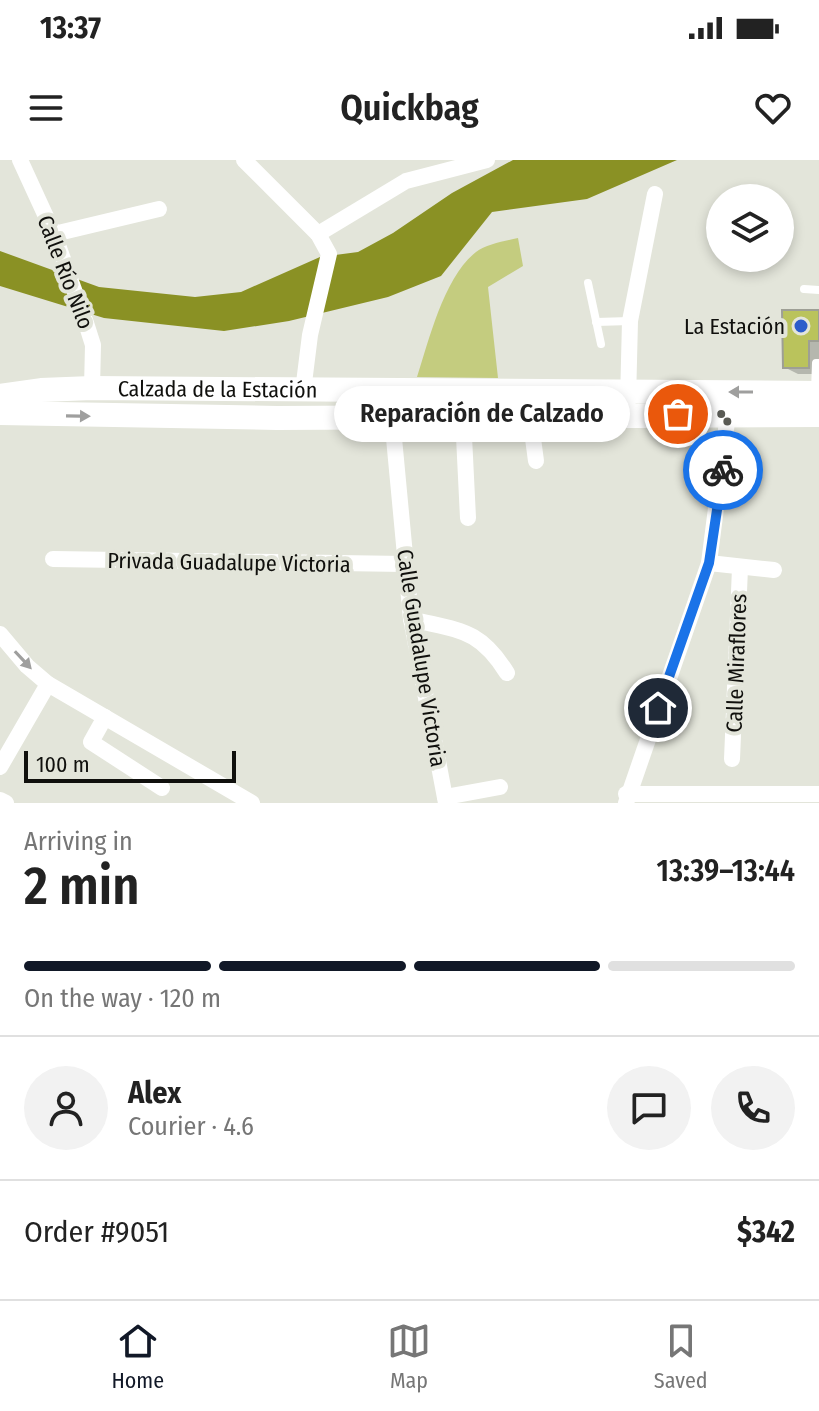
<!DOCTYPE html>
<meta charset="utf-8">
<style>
:root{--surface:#fff;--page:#f2f2f2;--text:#222;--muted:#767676;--line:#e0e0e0;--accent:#111827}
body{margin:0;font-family:"Fira Sans Condensed",sans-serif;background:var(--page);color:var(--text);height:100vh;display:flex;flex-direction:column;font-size:30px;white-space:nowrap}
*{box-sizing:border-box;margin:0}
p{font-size:26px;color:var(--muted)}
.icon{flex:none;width:44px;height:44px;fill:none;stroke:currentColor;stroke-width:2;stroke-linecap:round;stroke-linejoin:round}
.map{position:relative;height:643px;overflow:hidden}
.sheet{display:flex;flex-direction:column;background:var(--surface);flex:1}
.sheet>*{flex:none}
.controls{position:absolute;left:706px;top:24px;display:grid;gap:16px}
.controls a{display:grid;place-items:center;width:88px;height:88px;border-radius:50%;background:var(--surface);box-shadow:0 4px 12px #0003;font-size:40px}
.scale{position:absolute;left:24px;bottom:20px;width:212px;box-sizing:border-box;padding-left:8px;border:4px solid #10100d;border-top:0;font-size:22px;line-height:28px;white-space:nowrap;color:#10100d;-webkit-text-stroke:6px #e3e5da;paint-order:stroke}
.pin{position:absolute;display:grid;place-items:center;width:68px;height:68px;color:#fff;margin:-34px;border:4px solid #fff;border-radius:50%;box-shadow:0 2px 8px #0007}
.courier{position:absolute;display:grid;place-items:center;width:80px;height:80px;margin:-40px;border:6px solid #1a73e8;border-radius:50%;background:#fff;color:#222;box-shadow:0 2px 10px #0007}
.bubble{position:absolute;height:56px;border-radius:28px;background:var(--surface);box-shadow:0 4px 12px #0003;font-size:26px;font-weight:600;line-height:56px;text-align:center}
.overview em{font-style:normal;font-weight:600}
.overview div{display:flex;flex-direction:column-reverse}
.overview{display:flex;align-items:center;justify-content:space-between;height:136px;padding:0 24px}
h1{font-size:52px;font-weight:600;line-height:60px}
.bar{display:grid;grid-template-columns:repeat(4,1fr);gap:12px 8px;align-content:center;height:96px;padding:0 24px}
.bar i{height:10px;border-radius:6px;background:var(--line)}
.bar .selected{background:var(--accent)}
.bar p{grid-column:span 4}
.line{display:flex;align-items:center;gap:20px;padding:0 24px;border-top:2px solid var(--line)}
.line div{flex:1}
.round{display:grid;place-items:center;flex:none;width:84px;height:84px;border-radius:42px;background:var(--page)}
.status{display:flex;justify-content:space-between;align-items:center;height:56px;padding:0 40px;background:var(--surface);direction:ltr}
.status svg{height:22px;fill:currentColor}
header{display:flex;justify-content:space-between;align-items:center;height:104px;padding:0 24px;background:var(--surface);font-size:36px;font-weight:600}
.menu{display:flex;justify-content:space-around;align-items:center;height:112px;border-top:2px solid var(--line);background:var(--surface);font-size:22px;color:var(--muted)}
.menu a{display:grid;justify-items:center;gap:4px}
.menu .selected{color:var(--accent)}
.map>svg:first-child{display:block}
.green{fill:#c4cc7f}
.water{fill:#8a9124}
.shadow{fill:#0003}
.building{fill:#bac35c;stroke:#9e9f95;stroke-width:2}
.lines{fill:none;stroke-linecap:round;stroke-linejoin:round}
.service{stroke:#fff;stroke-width:8}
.minor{stroke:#fff;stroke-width:16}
.secondary{stroke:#fff;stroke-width:24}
.oneway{fill:#9f9f9e}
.done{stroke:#5a5b55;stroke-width:8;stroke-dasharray:0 14.4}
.route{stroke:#1a73e8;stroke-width:10}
.poi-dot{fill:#2c5dcb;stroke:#e3e5da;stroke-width:3}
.labels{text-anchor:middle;stroke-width:8;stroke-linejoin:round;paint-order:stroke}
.street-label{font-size:22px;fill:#10100d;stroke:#e3e5da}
.poi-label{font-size:22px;fill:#10100d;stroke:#e3e5da;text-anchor:end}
</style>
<div class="status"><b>13:37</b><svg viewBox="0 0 49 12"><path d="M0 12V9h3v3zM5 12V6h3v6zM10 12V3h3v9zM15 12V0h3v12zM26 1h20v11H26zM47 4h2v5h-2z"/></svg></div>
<header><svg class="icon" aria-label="menu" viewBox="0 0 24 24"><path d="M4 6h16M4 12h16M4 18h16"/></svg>Quickbag<svg class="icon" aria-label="heart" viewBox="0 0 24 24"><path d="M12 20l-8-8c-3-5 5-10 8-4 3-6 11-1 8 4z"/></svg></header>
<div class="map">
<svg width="819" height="643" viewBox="0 0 819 643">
<rect width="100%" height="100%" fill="#e3e5da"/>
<!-- green -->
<path class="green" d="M518 78 523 106 488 127 498 218 417 217C429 180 444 117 476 92 486 84 506 81 518 78Z"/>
<!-- water -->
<path class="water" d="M513 0H677L587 39 492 52 441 116 388 137 289 161 224 171 104 158 0 126V91L99 127 195 137 241 132 320 97 358 92 393 73 452 33Z"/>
<!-- shadow -->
<path class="shadow" d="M819 152V214H798L784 207Z"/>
<!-- building -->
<path class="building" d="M782 150H819V181H809V208H783Z"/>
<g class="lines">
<!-- service -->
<g class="service">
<path d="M588 123 601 184"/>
<path d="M804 129 819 130"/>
<path d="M596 162 630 161"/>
<path d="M815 231 816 203H819"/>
</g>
<!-- minor -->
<g class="minor">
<path d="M20 0 54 74 86 163 93 185 92 228"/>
<path d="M244 0 318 74 329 94 310 175 303 231"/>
<path d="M54 74 159 49"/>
<path d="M318 74 406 21 487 0"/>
<path d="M628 241 630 161 655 34"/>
<path d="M463 256 468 358"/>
<path d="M530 256 536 301"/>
<path d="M392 257 411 459 446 643"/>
<path d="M53 399 405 404"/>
<path d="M709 403 774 410"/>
<path d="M411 459C459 471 479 468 507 513"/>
<path d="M0 474 27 506 48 524 252 643"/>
<path d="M105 557 91 582 162 628"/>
<path d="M732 599 740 408"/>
<path d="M0 607 48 524"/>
<path d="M626 634H819"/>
<path d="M445 637 500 627"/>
<path d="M0 640 6 643"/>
<path d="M626 643 709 403 728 254"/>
</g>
<!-- secondary -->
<g class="secondary">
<path id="s1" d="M0 236 41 230 92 228 819 233"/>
<path d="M0 253 277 258 819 255"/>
</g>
</g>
<!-- one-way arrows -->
<defs><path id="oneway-solid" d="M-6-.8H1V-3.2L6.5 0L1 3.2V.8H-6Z" transform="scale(2)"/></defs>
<g class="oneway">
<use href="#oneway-solid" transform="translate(741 232) rotate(-180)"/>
<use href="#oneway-solid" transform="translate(78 256) rotate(1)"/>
<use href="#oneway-solid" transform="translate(23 500) rotate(47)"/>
</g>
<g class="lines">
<!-- done -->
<path class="done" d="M678 254H728L723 310"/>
<!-- route -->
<path class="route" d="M658 548 709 403 723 310"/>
</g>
<!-- markers -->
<circle class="poi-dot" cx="801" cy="166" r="8"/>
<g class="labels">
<!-- street labels -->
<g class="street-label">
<text transform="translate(66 112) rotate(69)" y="8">Calle Río Nilo</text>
<text dy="8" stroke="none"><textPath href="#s1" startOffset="218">Calzada de la Estación</textPath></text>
<text transform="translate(229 402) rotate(1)" y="8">Privada Guadalupe Victoria</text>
<text transform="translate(422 498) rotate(81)" y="8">Calle Guadalupe Victoria</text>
<text transform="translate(736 503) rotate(-88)" y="8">Calle Miraflores</text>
</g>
<!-- poi labels -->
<g class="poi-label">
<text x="785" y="174">La Estación</text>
</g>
</g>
</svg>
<div class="controls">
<a><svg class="icon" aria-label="layers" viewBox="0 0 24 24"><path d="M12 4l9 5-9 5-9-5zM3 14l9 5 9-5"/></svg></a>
</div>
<div class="scale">100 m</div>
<div class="pin" style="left:678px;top:254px;background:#ea580c"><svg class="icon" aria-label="bag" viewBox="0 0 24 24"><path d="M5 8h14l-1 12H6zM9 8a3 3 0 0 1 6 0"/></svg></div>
<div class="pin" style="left:658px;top:548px;background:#1f2937"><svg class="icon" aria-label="home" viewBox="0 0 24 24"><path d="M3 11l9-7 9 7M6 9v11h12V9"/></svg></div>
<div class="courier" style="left:723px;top:310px"><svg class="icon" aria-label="bike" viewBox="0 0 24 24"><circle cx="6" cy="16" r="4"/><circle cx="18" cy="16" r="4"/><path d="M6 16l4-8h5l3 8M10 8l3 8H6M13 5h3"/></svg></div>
<div class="bubble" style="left:334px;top:226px;width:296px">Reparación de Calzado</div>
</div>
<section class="sheet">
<div class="overview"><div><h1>2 min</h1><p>Arriving in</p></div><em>13:39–13:44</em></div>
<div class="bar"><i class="selected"></i><i class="selected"></i><i class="selected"></i><i></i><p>On the way · 120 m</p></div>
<div class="line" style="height:144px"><a class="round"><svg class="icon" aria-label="person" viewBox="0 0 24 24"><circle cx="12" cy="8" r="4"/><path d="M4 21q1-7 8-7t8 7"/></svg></a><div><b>Alex</b><p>Courier · 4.6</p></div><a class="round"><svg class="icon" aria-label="chat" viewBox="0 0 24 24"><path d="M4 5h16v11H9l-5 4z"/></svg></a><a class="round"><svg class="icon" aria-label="phone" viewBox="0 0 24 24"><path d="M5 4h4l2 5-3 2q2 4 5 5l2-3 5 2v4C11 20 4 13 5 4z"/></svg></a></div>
<div class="line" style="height:104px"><div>Order #9051</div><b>$342</b></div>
</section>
<nav class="menu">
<a class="selected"><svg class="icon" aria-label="home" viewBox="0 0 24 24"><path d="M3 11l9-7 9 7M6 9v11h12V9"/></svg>Home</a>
<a><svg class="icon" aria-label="map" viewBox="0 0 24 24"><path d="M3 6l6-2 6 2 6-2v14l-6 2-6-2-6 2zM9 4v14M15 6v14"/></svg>Map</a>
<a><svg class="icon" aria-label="saved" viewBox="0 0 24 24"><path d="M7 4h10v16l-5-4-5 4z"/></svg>Saved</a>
</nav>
